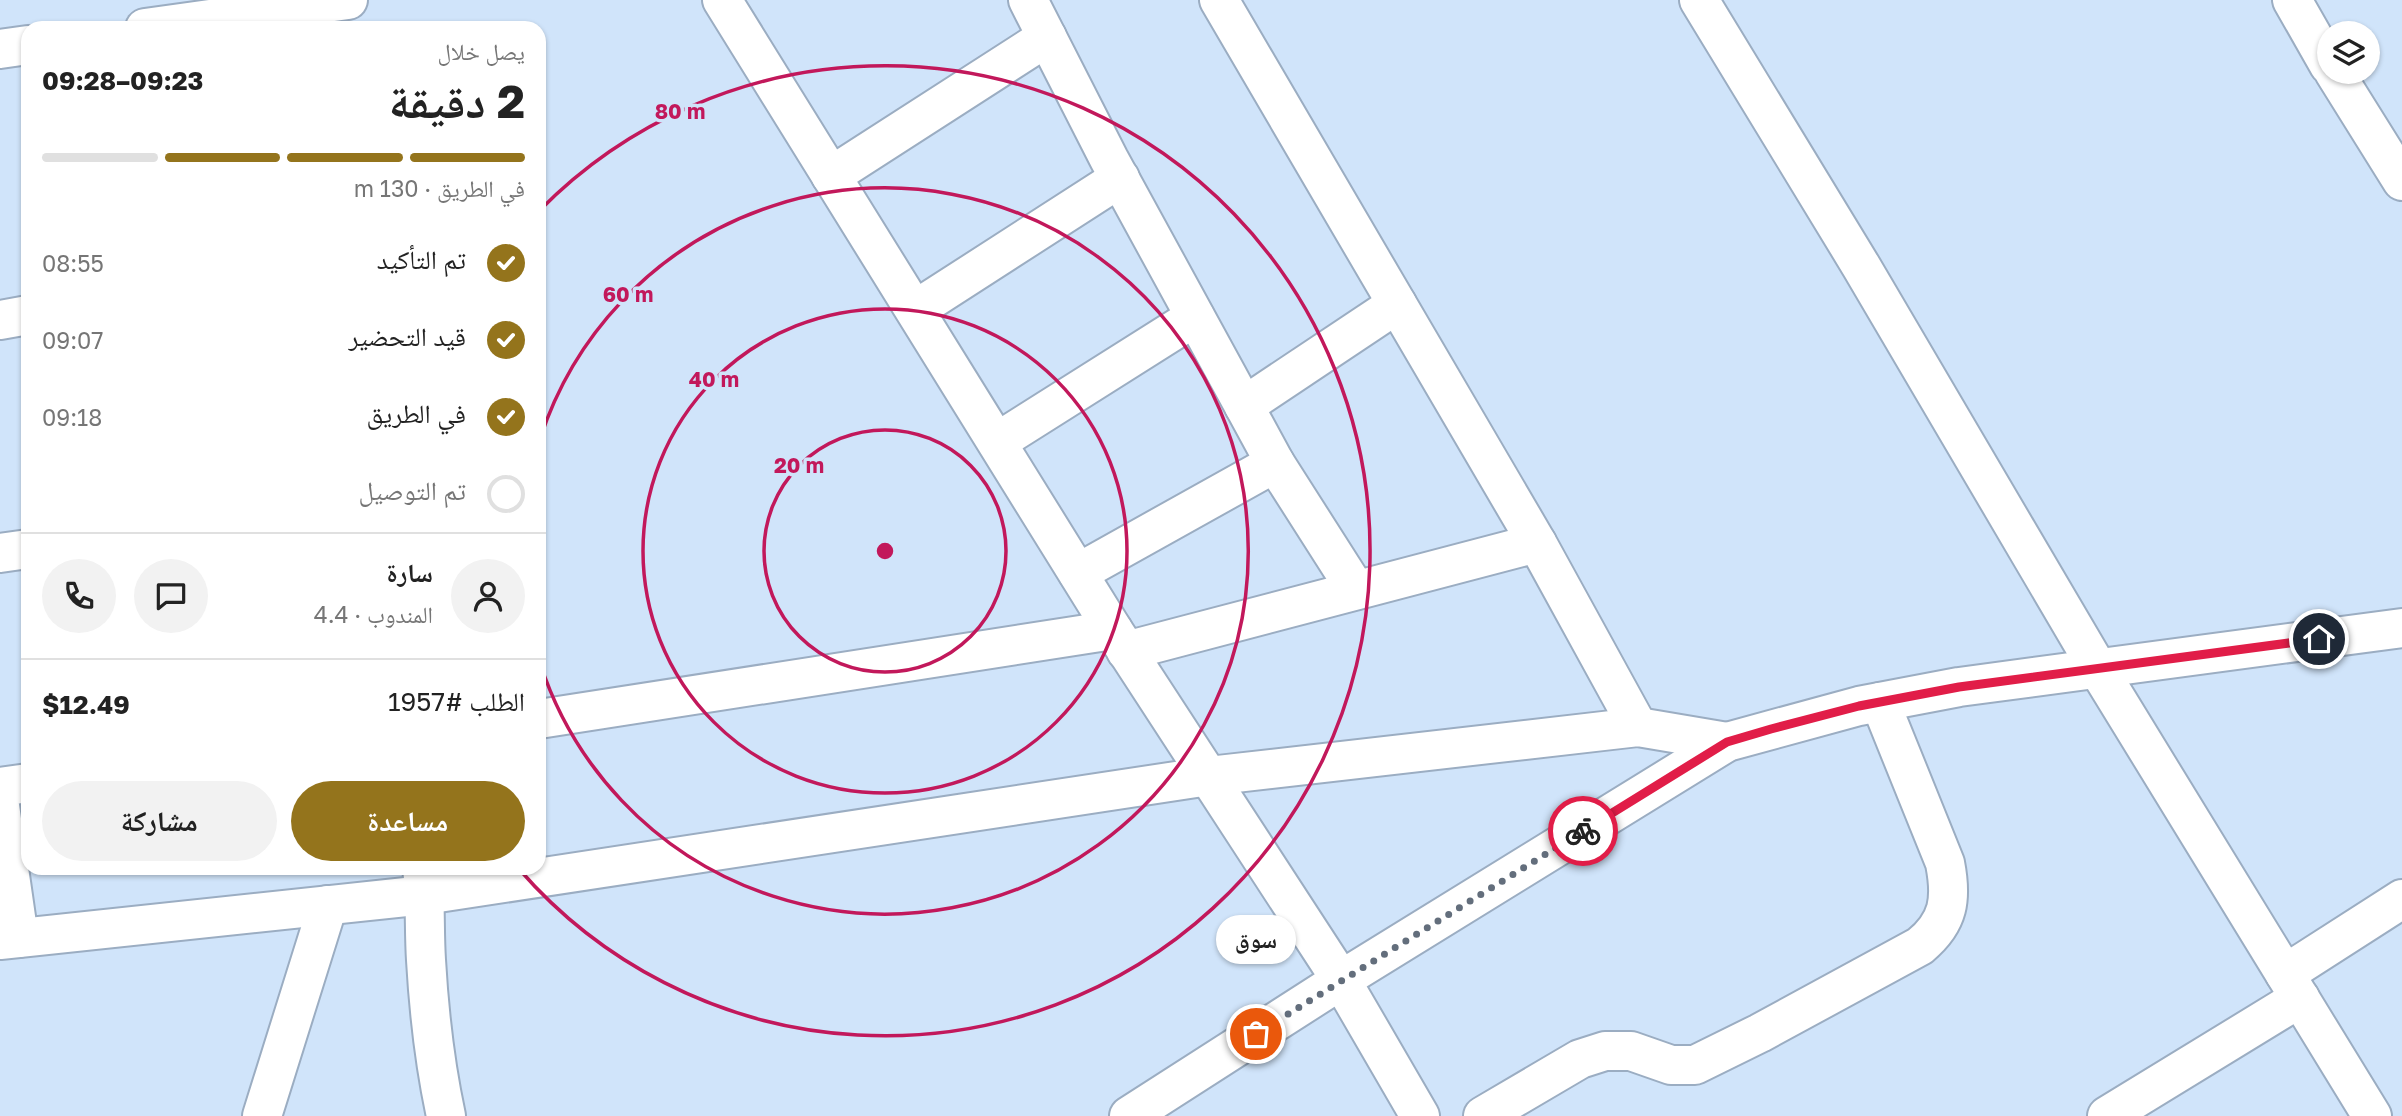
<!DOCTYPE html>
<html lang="ar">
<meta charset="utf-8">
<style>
:root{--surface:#fff;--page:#f2f2f2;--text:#222;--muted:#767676;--line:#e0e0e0;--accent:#94741c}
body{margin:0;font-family:"Golos Text","Noto Naskh Arabic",sans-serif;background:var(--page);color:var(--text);direction:rtl;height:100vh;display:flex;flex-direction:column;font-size:26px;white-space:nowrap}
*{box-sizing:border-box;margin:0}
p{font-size:23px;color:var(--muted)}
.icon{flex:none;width:38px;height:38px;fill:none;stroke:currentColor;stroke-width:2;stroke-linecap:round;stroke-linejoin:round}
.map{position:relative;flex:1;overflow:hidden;direction:ltr}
.panel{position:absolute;left:21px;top:21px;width:525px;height:854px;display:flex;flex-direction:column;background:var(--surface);border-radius:21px;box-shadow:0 2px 5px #0004;direction:rtl}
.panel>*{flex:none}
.controls{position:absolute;left:2317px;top:21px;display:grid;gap:14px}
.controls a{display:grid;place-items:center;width:63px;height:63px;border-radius:50%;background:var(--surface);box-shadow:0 2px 5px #0004;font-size:35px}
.pin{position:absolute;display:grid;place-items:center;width:60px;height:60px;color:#fff;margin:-30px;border:4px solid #fff;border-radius:50%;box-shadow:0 2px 7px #0007}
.courier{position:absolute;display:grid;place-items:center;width:70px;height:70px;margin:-35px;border:5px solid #e11d48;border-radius:50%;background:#fff;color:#222;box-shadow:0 2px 9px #0007}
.bubble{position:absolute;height:49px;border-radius:24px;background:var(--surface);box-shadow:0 2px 5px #0004;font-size:23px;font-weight:700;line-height:49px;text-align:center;direction:rtl}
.summary em{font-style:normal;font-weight:700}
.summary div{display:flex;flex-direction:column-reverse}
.summary{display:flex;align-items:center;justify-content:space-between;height:119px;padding:0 21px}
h1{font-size:46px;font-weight:700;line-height:52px}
.bar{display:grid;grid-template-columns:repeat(4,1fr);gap:10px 7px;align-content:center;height:84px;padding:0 21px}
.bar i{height:9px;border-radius:5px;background:var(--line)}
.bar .on{background:var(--accent)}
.bar p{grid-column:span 4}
.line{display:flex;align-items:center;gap:18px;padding:0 21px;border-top:2px solid var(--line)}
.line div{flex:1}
.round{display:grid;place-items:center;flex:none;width:74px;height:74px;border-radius:37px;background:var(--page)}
ol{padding:0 21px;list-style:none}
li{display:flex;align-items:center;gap:21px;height:77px}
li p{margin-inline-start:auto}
li .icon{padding:7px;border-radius:50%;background:var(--accent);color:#fff;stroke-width:4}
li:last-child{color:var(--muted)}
li i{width:38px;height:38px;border:4px solid var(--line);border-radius:50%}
.cta{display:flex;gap:14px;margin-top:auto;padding:14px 21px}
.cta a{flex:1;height:80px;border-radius:42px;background:var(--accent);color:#fff;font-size:28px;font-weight:700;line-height:80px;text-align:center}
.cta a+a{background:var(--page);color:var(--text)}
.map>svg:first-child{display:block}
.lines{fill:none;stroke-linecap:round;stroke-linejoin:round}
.minor-casing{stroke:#9badc2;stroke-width:42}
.minor{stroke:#fff;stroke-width:38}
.done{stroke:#636e7c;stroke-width:7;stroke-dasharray:0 12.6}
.route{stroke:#e11d48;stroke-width:9}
.ring{fill:none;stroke:#c2185b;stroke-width:3.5}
.centre{fill:#c2185b;stroke:#d0e4fa;stroke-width:3.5}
.ring-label{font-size:21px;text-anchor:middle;font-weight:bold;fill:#c2185b;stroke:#d0e4fa;stroke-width:7;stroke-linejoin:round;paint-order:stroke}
</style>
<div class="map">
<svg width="2402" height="1116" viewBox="0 0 2402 1116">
<rect width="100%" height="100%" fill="#d0e4fa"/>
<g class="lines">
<defs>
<g id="minor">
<path d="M722 0 1113 630 1341 980 1420 1116"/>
<path d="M1028 0 1109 159 1244 406 1275 463 1356 590"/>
<path d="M1219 0 1537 543 1638 727"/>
<path d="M1699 0 1861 266 2098 669 2372 1116"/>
<path d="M2292 0 2329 65"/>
<path d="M145 28 348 0"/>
<path d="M0 49 28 45"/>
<path d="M2334 72 2402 181"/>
<path d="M831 176 1047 37"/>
<path d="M915 310 1120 178"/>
<path d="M0 320 28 315"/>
<path d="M1244 406 1397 304"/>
<path d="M997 442 1195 317"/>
<path d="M0 553 28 549"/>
<path d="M1078 573 1275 463"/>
<path d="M1126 651 1537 543"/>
<path d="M539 719 1113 630"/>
<path d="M0 787 28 783"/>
<path d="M0 806 19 938"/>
<path d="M422 868C426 899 424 929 426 960 429 1013 435 1065 446 1116"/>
<path d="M0 940 425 895 1209 776 1638 727 1727 742"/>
<path d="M2285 974 2402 899"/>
<path d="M262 1116 328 905"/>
<path d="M1129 1116 1341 980 1727 742 1859 706 1959 687 2402 628"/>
<path d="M1483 1116 1580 1059 1605 1051H1631L1671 1065H1695L1760 1033 1920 946C1949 922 1952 899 1945 863L1880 702"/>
<path d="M2107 1116 2300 998"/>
</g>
</defs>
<!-- minor casing -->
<use href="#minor" class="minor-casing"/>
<!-- minor -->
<use href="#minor" class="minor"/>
</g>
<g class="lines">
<!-- done -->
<path class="done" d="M1256 1034 1583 831"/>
<!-- route -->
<path class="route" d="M1583 831 1727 742 1771 729 1859 706 1959 687 2319 639"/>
</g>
<!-- distance rings -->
<g class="ring">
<circle cx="885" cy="551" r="121"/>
<circle cx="885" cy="551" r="242"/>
<path d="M540 439A363 363 0 1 1 540 663"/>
<path d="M539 211A485 485 0 1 1 519 869"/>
</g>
<circle cx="885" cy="551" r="10" class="centre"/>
<g class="ring-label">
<text x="680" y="119">80 m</text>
<text x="628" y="302">60 m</text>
<text x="714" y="387">40 m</text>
<text x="799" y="473">20 m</text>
</g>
</svg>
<div class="controls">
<a><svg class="icon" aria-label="layers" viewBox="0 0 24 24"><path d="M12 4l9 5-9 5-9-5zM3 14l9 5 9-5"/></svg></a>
</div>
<div class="pin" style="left:1256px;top:1034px;background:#ea580c"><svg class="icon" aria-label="bag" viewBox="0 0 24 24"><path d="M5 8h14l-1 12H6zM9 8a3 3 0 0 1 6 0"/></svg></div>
<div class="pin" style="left:2319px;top:639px;background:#1f2937"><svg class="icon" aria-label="home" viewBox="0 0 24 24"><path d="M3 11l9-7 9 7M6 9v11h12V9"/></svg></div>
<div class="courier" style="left:1583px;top:831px"><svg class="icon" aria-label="bike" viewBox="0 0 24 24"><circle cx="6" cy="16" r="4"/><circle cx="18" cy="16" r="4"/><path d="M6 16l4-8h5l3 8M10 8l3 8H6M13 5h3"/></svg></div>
<div class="bubble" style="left:1216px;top:915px;width:80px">سوق</div>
<section class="panel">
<div class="summary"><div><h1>2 دقيقة</h1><p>يصل خلال</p></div><em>09:23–09:28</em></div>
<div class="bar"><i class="on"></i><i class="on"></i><i class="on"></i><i></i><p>في الطريق · 130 m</p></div>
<ol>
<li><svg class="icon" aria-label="check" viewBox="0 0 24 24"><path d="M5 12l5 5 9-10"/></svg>تم التأكيد<p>08:55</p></li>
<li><svg class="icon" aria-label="check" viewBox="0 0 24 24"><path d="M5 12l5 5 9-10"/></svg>قيد التحضير<p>09:07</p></li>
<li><svg class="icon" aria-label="check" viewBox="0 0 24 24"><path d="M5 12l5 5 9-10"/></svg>في الطريق<p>09:18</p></li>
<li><i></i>تم التوصيل</li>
</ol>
<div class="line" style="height:126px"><a class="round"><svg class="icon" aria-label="person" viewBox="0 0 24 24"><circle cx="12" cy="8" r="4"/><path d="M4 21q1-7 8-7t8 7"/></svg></a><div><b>سارة</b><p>المندوب · 4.4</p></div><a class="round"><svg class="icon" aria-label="chat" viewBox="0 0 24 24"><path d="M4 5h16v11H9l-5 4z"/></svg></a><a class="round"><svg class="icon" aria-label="phone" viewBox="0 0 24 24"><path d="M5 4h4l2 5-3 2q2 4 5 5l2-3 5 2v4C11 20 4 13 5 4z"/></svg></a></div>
<div class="line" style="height:91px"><div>الطلب #1957</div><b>$12.49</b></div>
<div class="cta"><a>مساعدة</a><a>مشاركة</a></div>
</section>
</div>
